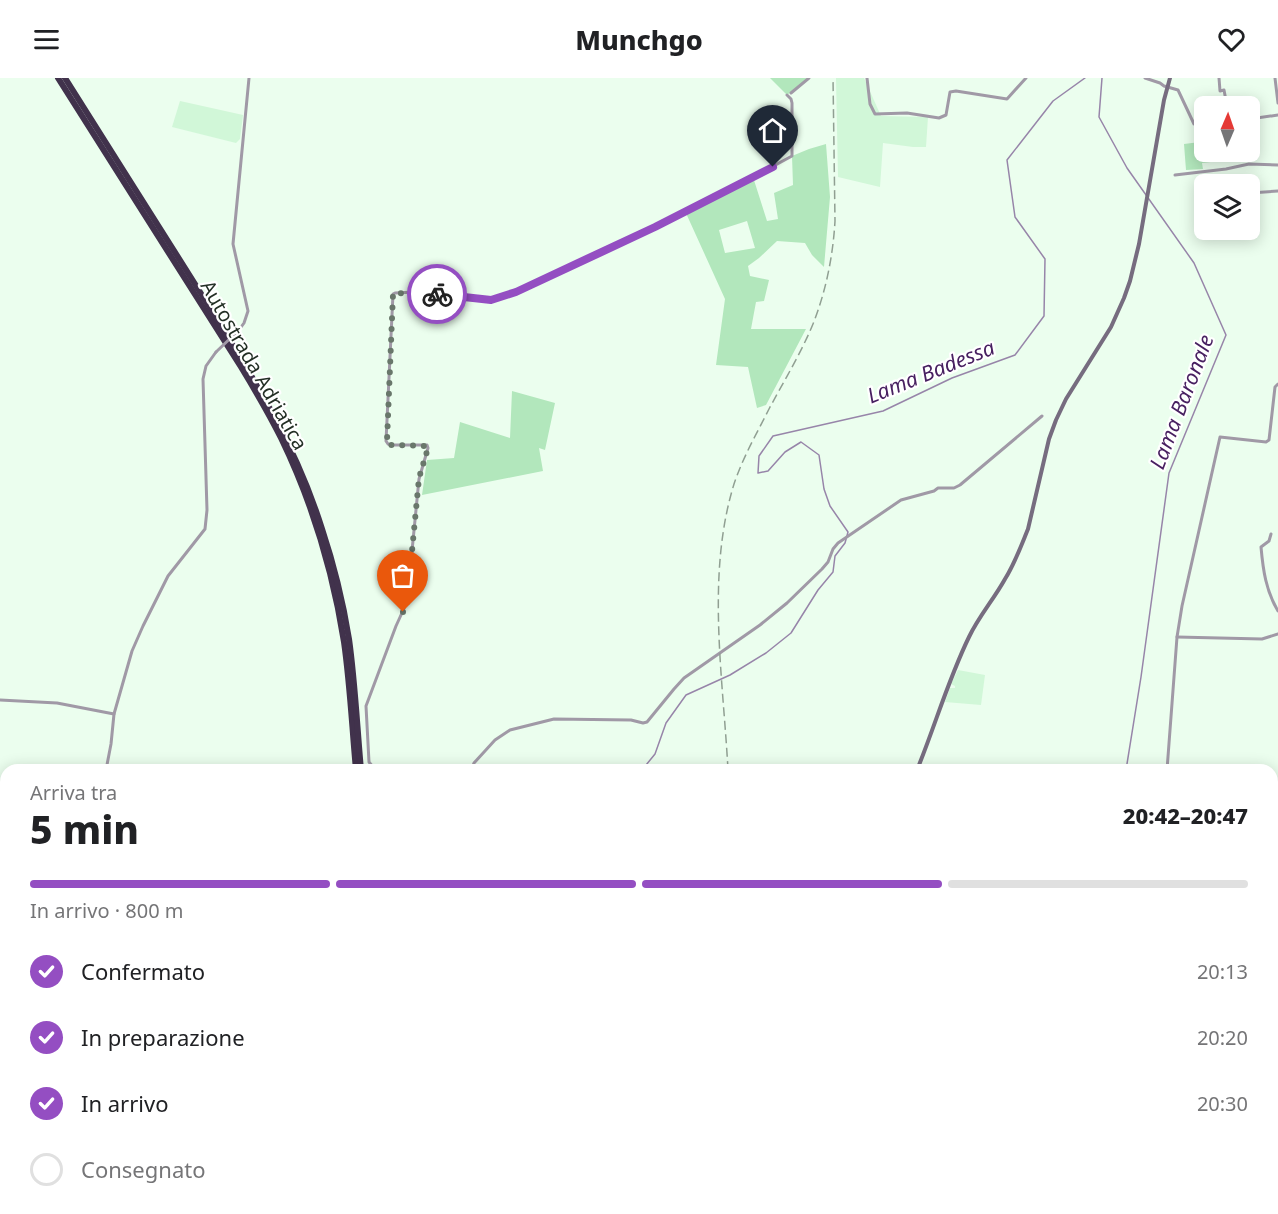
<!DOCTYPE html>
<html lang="it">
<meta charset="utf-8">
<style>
:root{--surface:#fff;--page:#f6f6f6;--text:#202124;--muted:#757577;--line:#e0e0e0;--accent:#944ec2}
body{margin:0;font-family:"Noto Sans",sans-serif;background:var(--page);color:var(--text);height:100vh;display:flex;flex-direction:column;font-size:22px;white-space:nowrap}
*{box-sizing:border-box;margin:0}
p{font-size:20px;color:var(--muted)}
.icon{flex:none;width:33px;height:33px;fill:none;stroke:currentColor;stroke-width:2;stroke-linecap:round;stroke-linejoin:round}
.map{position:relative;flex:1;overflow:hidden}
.sheet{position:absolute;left:0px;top:686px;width:1278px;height:452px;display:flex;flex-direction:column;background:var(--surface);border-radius:18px 18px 0 0;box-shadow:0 3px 15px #0003}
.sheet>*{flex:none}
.needle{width:39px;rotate:2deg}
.buttons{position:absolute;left:1194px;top:18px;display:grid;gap:12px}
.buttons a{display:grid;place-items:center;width:66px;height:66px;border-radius:9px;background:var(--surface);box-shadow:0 3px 15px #0003;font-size:30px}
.pin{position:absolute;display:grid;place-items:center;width:51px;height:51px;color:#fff;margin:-62px -26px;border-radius:50% 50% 50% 0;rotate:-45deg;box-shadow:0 0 6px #0007}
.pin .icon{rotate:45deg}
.courier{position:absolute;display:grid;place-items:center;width:60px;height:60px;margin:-30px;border:4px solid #944ec2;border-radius:50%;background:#fff;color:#222;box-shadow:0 2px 8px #0007}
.head em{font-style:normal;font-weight:800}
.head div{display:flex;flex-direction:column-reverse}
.head{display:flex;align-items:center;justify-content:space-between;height:102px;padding:0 30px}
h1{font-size:39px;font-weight:800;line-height:45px}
.bar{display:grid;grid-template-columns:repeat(4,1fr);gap:9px 6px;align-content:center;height:72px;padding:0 30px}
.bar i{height:8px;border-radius:4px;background:var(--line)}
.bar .active{background:var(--accent)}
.bar p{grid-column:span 4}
ol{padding:0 30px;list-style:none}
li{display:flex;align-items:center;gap:18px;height:66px}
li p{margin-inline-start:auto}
li .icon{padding:6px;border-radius:50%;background:var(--accent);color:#fff;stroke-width:4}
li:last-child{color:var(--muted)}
li i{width:33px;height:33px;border:3px solid var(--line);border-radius:50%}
header{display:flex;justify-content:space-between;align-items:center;height:78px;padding:0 30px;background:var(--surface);font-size:27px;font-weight:800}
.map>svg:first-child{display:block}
.built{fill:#d1f7d8}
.green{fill:#b2e7bc;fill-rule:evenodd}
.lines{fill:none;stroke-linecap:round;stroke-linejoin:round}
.stream{stroke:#9785a9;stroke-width:1.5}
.minor{stroke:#a099a6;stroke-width:3}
.tertiary{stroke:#a099a6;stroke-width:3}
.secondary{stroke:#766c7f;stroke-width:4}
.motorway{stroke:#41324c;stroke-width:6}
.rail{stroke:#909f92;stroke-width:1.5;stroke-dasharray:9 4.5;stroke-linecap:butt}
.minor-bridge{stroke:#a099a6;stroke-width:3}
.done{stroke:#69776b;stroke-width:6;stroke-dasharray:0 10.8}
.route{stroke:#944ec2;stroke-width:8}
.labels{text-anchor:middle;stroke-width:4.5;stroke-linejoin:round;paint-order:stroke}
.street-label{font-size:20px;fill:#232f25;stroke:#fff}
.water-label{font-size:21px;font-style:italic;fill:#482061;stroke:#fff}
</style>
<header><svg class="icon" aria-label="menu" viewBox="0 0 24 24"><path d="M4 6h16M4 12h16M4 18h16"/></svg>Munchgo<svg class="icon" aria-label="heart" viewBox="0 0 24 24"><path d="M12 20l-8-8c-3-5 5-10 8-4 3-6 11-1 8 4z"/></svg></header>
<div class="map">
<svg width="1278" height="1136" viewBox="0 0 1278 1136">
<rect width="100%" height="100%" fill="#ebfeee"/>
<!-- built -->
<g class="built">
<path d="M836 0H864L881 38 928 39 926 69H913L883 65 880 109 838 99Z"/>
<path d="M180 23 243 37 240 61 236 65 172 49Z"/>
<path d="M958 592 985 597 981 627 945 624 950 610H955V608L951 606Z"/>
<path d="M0 917 6 918V977H0Z"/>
<path d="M1278 1009V1136H1224V1131H1272V1010Z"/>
<path d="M310 1131H341L340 1136H308Z"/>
</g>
<!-- green -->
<g class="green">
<path d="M770 0H808L787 17Z"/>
<path d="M1200 64 1201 76 1227 74 1228 82 1202 85 1203 91 1186 92 1184 66Z"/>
<path d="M826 66 830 119 824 189 812 177 805 165 777 163 759 180 748 188 750 198 769 202 764 223 756 224 751 251H806L766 327 757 330 748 289 716 287 725 221 685 133 753 99 767 143 778 141 774 115 793 107 792 78 809 71ZM747 143 755 170 725 175 719 152Z"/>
<path d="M512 313 555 325 545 372 539 370 543 393 422 417 427 382 454 380 460 344 510 360Z"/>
<path d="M0 720 6 721V788H0Z"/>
</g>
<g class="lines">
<!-- stream -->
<g class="stream">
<path d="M1102 0 1099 39 1127 90 1194 185 1226 257 1169 395 1141 599 1126 692"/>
<path d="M642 692 655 676 666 645 686 617 730 597 766 575 791 555 818 512 833 494 835 478 845 465 848 454 830 428 824 411 819 377 801 364 785 374 768 393 758 395 759 378 773 358 883 333 952 300 1015 277 1044 238 1045 181 1015 139 1007 82 1053 23 1085 0"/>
<path d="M176 1136 178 1131"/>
<path d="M937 1136 940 1131"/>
</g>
<!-- minor -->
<g class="minor">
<path d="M867 0 870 26 875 36 907 35 939 40 946 37 950 14 956 13 1007 21 1026 0"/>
<path d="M1145 0 1160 5 1164 8 1178 12 1194 46 1196 47 1204 46"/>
<path d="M1219 0 1220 13 1224 12 1227 28"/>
<path d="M1275 0 1278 25"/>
<path d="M791 15 809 0"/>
<path d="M1250 41 1278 37"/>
<path d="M1175 97 1226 91 1249 86 1278 87"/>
<path d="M1250 115 1278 113"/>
<path d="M239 252 244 245 248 233 233 166 249 0"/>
<path d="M1271 456 1269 463 1261 469C1263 492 1266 513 1278 533"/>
<path d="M1177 559 1262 561 1278 556"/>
<path d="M0 622 57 625 114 636"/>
<path d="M106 692 111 666 114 636 132 573 143 548 168 498 205 451 207 432 203 301 206 288 216 274"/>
<path d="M395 692 373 689 369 684 366 628 396 548 411 515 413 488 412 473 419 401 428 370 427 367H391L388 366 386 363 393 216 395 215 415 214 450 216 486 222 497 221 516 214 636 158 735 109 792 78V25L791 21 787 17"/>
<path d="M471 692 474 685 495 662 510 652 554 641 631 642 643 645 647 644 674 611 684 600 760 547 787 525 822 491 828 484 833 471 838 465 901 422 934 413 938 410H954L960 407 1042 338"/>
<path d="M1167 692 1177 559 1182 528 1220 359 1266 364 1269 362 1275 309 1278 306"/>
<path d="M1272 760 1278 754"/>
<path d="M0 831 6 835"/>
<path d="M0 842 6 838"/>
<path d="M0 866 6 857"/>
<path d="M0 900H6"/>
<path d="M0 991H6"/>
<path d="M0 1006 6 1007"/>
<path d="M524 1131 525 1136"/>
<path d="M767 1131V1136"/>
<path d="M790 1131V1136"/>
<path d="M809 1131V1136"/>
<path d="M827 1131V1136"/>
<path d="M850 1131V1136"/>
<path d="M261 1136V1131"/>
<path d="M586 1136H589"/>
</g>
<!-- tertiary -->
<path class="tertiary" d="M610 1136V1131"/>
<!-- secondary -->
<g class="secondary">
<path d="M917 692C935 648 948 602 969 559 979 538 994 521 1005 501 1015 485 1021 468 1028 451L1049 361 1056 342 1066 321 1111 249 1124 220 1130 203 1139 166 1164 22 1170 0"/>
<path d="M1272 822 1278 795"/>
<path d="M680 1131 681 1136"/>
<path d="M1220 1136V1131"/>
</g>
<!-- motorway -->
<g class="motorway">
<path d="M58 0 241 289C255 312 269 336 281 360 312 424 333 494 344 564 350 606 352 649 356 692"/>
<path d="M65 0C110 71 155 143 200 214 248 291 295 364 322 451 334 487 343 524 349 561 355 604 357 648 361 692"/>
<path d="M379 1136V1131"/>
<path d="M384 1136V1131"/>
</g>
<!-- rail -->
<path class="rail" d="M728 692C723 598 706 497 734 406 743 379 757 355 769 331 784 303 801 275 813 246 826 213 833 178 835 143L833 0"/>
<!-- minor-bridge -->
<path class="minor-bridge" d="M216 274 239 252"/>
</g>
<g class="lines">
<!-- done -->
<path class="done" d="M403 534 411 515 413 488 412 473 419 400 428 370 427 368 391 367 388 366 387 363 393 216 395 215 437 216"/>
<!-- route -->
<path class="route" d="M437 216 491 222 516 214 655 149 773 89"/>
</g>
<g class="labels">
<!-- street labels -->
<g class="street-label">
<text transform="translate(254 287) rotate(60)" y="7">Autostrada Adriatica</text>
</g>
<!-- water labels -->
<g class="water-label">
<text transform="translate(931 294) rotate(-22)" y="7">Lama Badessa</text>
<text transform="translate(1182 324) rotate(-69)" y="7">Lama Baronale</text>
</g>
</g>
</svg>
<div class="buttons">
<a><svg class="needle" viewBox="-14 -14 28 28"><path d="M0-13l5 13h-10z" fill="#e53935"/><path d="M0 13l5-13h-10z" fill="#757577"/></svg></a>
<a><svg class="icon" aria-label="layers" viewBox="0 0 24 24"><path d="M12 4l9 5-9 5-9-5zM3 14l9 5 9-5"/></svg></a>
</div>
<div class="pin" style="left:403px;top:534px;background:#ea580c"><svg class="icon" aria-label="bag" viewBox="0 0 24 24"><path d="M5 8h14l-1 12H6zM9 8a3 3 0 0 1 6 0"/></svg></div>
<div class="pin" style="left:773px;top:89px;background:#1f2937"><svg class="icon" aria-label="home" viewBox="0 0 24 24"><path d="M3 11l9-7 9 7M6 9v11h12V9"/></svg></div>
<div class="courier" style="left:437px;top:216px"><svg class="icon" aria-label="bike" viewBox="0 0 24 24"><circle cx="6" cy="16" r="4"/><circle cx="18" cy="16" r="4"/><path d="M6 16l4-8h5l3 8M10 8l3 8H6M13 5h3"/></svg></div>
<section class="sheet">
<div class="head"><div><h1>5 min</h1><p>Arriva tra</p></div><em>20:42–20:47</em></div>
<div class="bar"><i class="active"></i><i class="active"></i><i class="active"></i><i></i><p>In arrivo · 800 m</p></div>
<ol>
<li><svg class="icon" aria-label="check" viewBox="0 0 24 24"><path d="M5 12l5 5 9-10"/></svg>Confermato<p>20:13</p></li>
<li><svg class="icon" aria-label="check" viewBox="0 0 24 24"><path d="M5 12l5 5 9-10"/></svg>In preparazione<p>20:20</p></li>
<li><svg class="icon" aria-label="check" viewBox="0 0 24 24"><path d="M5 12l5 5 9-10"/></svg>In arrivo<p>20:30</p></li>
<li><i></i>Consegnato</li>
</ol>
</section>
</div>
